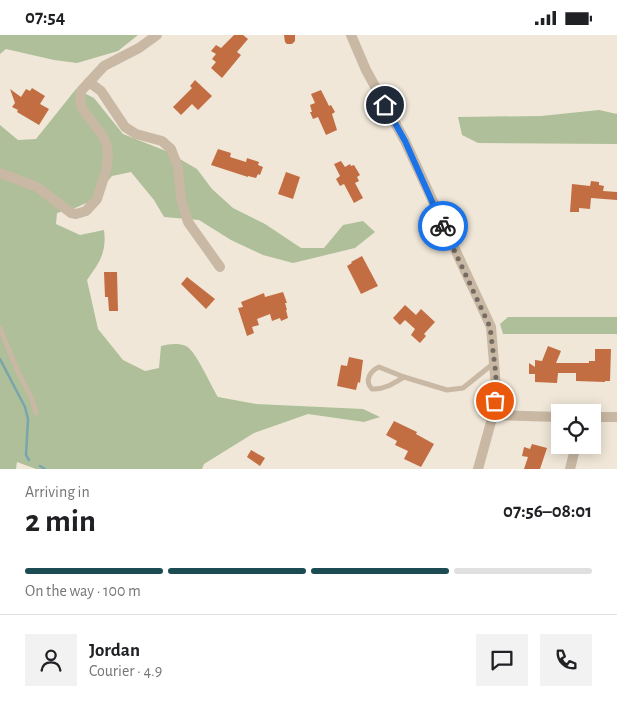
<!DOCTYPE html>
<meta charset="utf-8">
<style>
:root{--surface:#fff;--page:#f2f2f2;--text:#202124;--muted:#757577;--line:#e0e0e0;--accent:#1d4b53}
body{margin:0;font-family:"Alegreya Sans",sans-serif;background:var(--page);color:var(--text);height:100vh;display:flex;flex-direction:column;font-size:19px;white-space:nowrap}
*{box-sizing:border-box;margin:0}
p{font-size:16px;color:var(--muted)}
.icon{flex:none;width:28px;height:28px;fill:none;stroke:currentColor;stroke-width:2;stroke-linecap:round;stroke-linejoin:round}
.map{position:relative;height:434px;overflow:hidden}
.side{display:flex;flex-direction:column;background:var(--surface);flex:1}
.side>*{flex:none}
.tools{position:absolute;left:551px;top:369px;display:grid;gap:10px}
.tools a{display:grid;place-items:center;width:50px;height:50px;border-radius:0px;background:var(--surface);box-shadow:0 2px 12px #0003;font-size:25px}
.pin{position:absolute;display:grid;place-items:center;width:42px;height:42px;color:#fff;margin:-21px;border:2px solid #fff;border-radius:50%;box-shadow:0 1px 5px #0007}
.courier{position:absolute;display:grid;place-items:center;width:50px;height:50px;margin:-25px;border:4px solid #1a73e8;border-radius:50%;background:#fff;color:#222;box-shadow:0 1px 6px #0007}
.head em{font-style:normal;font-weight:600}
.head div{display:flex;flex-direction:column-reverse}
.head{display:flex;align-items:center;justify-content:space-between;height:85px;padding:0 25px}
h1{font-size:32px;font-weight:600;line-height:38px}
.bar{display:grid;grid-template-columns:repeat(4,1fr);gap:8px 5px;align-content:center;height:60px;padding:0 25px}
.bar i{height:6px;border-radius:4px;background:var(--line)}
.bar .on{background:var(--accent)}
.bar p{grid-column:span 4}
.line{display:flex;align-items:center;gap:12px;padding:0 25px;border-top:1px solid var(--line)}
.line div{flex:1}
.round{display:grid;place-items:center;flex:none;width:52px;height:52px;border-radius:0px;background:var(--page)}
.status{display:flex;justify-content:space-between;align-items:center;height:35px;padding:0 25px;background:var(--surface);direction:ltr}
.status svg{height:14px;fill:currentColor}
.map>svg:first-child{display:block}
.green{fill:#aebf99}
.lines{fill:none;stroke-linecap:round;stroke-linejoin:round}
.stream{stroke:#78a6ac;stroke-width:2.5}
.building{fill:#c36d43}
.lane{stroke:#c8b8a4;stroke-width:5}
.street{stroke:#c8b8a4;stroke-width:10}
.done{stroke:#756d64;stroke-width:5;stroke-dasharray:0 9}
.route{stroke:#1a73e8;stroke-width:6}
</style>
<div class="status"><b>07:54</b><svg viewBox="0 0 49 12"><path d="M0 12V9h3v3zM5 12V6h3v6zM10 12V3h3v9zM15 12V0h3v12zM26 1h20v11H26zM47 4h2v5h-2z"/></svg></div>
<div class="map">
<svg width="617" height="434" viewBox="0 0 617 434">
<rect width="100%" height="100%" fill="#f0e7d8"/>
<!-- green -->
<g class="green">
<path d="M0 0H138L118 16 77 28 54 25 6 14 0 19Z"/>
<path d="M76 54 94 63 123 99 166 116 197 134 212 154 233 173 265 189 301 213H324L343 190 363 186 375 197 355 213 293 228 263 220 231 205 199 185 164 182 154 165 131 137 112 141 91 166 75 173 57 178 56 189 80 200 104 195C107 218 99 228 87 245L98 294 123 325 145 336 159 333 161 311C169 309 178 308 186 311 196 316 211 351 218 362L256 369 363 374 380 382 364 387 308 379 254 398 204 429 202 434H36L17 427 16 434H0V90L18 105 36 104Z"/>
<path d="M599 75 617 79V109L478 108 462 100 458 82 541 81Z"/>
<path d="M508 282H617V299H503L500 289Z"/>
</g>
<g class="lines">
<!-- stream -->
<g class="stream">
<path d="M0 324 25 372 28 384 26 420 29 425"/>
<path d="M40 431 45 434"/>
</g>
</g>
<!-- building -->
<g class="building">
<path d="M234 0H243L248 4 237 17 241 20 222 43 211 33 216 27 212 24 216 19 211 16 216 10 221 13Z"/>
<path d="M284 0H295V6L292 9H287L285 7Z"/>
<path d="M195 45 212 61 198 75 192 69 181 80 173 72 192 53 190 51Z"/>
<path d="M32 53 45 61 40 69 49 74 39 90 17 77 18 75 12 72 15 68 10 54 21 62 26 54 30 56Z"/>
<path d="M321 55 329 71 331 70 335 77 332 79 337 95 326 100 318 82 313 84 310 77H312L310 70 315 68 311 59Z"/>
<path d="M218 114 231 118 230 122 246 127 247 123 259 127 258 130 263 132 260 140 258 139 256 143 248 141V142L211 130Z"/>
<path d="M341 126 345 132 350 129 351 131 354 130 360 140 357 142 359 146 355 148 363 163 354 168 344 149 340 151 336 144 340 141 334 129Z"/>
<path d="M286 137 300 142 293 164 278 159Z"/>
<path d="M591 146 599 147V150L604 151 603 156 617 157V165L591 163 590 174 579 173V177H570L572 149 590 151Z"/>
<path d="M362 221 378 251 361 259 347 231 352 228 351 227Z"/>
<path d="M104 237H117L118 276H109L108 262H105Z"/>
<path d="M187 242 215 264 206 274 181 249Z"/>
<path d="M283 257 287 268H285L287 275H286L288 283 281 286 280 283 272 286 270 279 257 284 259 290 252 292 254 298 247 301 238 273 243 272 241 267 264 258 265 262Z"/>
<path d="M405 270 416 280 421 274 435 287 424 299 426 301 420 308 411 300 415 294 405 285 400 290 393 283Z"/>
<path d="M548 311 561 316 556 328H589V326H595V314H611L610 346H605V347L576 346V338H558L557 348 535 347V339H529V328L535 332V325L542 326Z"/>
<path d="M349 322 363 325 360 348 358 347 356 355 337 351 341 330 347 331Z"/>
<path d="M394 386 417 397 416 399 434 409 421 432 404 424 408 416 395 410 397 406 386 400Z"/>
<path d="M532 409 547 413 540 434H524L528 422 522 421 524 412 530 414Z"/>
<path d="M251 415 265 423 260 431 247 422Z"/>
</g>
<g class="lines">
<!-- lane -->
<g class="lane">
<path d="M0 293 18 337 32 364 36 378"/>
<path d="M404 342C394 348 384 355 372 354 364 346 370 336 379 332L404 342 447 355 463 353 494 328"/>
</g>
<!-- street -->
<g class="street">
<path d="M351 0 366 35 405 106 491 292 496 352 494 380 491 387 478 434"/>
<path d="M89 47 101 56 125 92 136 99 162 106 171 114 178 132 181 164 188 187 220 232"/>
<path d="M0 138 37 152 71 178 76 179 86 176 97 164 106 136 108 121 107 111 103 101 82 74 80 64 81 56 104 31 139 13 157 0"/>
<path d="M494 380 560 382"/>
<path d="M592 382H617"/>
<path d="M570 434 576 410"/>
</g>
</g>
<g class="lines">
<!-- done -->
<path class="done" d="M443 191 490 292 496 340 495 366"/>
<!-- route -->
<path class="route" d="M385 70 405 106 443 191"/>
</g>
</svg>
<div class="tools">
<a><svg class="icon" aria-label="locate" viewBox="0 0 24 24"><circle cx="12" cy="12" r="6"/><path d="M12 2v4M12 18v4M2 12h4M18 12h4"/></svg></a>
</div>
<div class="pin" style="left:495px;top:366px;background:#ea580c"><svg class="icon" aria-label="bag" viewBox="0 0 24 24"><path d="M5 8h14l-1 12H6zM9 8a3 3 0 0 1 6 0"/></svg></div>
<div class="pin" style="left:385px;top:70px;background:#1f2937"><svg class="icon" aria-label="home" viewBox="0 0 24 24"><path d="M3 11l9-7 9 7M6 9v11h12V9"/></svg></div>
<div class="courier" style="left:443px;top:191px"><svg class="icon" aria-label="bike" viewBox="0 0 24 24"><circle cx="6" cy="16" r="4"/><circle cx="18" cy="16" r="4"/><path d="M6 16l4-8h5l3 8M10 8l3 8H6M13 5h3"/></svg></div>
</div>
<section class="side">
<div class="head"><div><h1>2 min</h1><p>Arriving in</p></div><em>07:56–08:01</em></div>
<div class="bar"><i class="on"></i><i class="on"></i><i class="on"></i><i></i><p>On the way · 100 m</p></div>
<div class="line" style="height:90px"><a class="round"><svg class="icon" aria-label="person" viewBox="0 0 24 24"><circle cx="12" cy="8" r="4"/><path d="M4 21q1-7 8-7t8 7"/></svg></a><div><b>Jordan</b><p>Courier · 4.9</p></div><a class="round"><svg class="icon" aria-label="chat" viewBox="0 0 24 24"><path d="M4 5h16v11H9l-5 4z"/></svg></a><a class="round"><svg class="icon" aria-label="phone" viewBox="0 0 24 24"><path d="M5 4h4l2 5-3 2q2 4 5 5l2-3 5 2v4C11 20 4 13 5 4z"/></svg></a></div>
</section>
